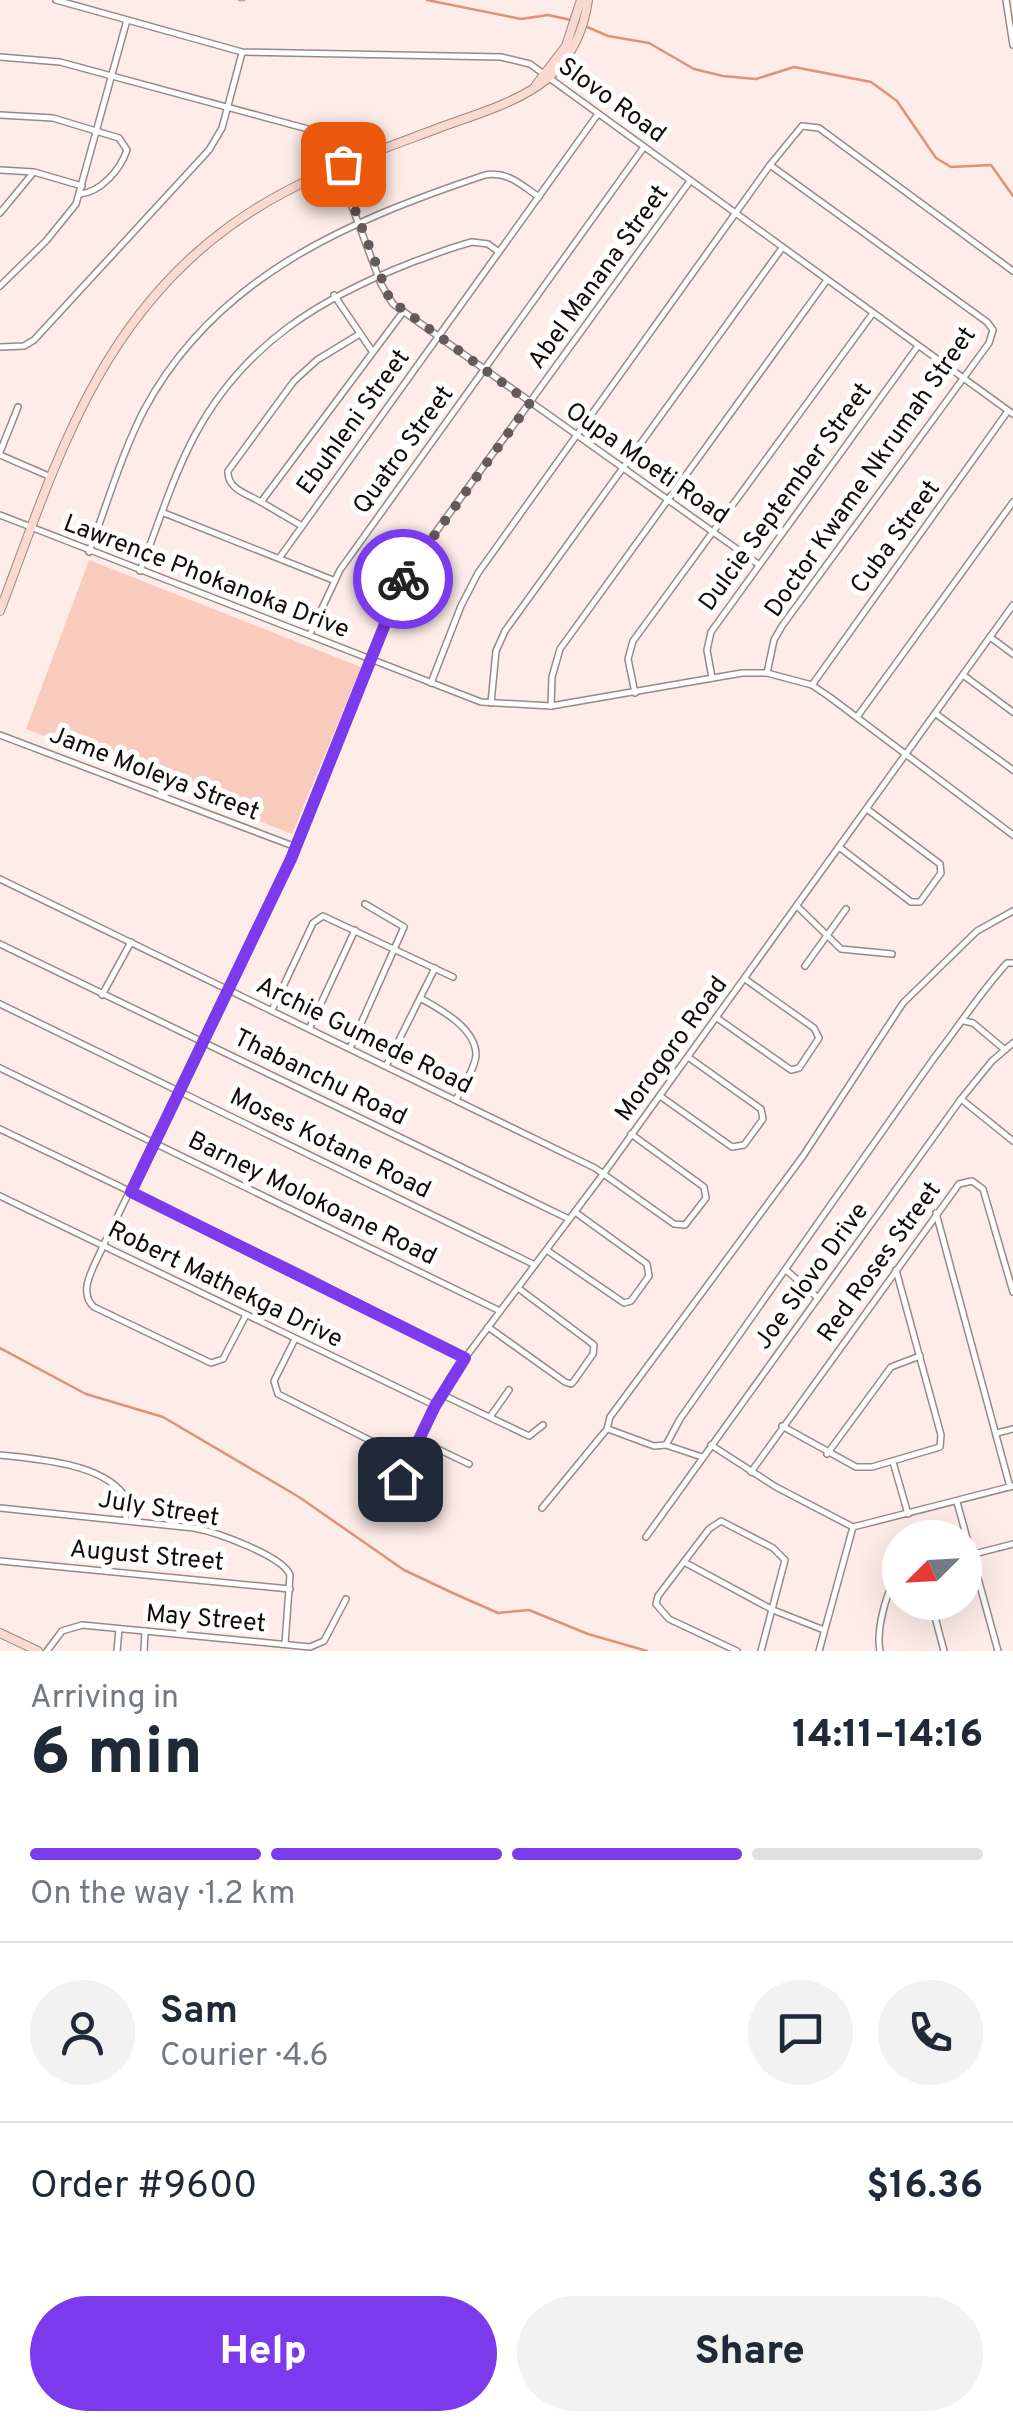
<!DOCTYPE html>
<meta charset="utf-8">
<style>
:root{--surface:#fff;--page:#f2f2f3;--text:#1f2937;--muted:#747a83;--line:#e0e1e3;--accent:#7c3aed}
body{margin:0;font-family:Overpass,sans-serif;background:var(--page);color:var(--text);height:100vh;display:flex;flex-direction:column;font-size:38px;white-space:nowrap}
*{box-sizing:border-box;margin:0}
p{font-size:32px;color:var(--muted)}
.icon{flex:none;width:55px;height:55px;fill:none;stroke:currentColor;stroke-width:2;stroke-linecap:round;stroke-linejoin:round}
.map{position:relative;height:1651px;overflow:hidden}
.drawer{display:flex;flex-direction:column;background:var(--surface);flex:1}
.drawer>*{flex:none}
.needle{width:65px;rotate:246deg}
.controls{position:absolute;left:882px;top:1520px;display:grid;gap:20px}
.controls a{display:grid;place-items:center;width:100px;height:100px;border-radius:50%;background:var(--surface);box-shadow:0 10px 40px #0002;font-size:50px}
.pin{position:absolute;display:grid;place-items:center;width:85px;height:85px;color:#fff;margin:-42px;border-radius:20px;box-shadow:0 5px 15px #0006}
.courier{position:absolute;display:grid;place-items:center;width:100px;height:100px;margin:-50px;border:8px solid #7c3aed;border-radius:50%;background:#fff;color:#222;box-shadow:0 2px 12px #0007}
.head em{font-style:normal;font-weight:800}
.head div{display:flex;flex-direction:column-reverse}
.head{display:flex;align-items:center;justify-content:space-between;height:170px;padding:0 30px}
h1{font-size:65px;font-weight:800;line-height:75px}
.bar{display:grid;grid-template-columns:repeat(4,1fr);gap:15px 10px;align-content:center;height:120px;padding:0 30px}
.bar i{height:12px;border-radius:8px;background:var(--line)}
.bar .active{background:var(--accent)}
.bar p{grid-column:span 4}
.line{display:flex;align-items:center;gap:25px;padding:0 30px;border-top:2px solid var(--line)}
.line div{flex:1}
.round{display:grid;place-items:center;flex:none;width:105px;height:105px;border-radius:52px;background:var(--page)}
.button{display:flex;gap:20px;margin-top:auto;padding:20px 30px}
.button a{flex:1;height:115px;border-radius:60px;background:var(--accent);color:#fff;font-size:40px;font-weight:800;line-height:115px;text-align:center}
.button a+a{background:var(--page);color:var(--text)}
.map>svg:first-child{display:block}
.green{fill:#f9cbbd}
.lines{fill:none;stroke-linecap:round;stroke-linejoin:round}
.stream{stroke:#df927b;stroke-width:2.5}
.street-casing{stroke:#988985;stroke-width:8}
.secondary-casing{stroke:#988985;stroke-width:10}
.street{stroke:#fff;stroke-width:5}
.secondary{stroke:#f9dad0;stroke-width:8}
.done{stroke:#645a57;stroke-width:10;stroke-dasharray:0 18}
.route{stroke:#7c3aed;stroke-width:12}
.labels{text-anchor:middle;stroke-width:10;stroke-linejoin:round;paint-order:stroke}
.street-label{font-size:25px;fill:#110c0a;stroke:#fff}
</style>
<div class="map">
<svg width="1013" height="1651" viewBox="0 0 1013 1651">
<rect width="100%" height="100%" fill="#fdece7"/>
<!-- green -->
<path class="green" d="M89 560 361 667 292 834 26 729Z"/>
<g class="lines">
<!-- stream -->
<g class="stream">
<path d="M239 0H244"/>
<path d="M427 0 521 19 548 15 571 20 608 36 649 43 694 69 723 76 756 79 794 67 871 82 897 101 936 158 951 167 991 165 1013 196"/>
<path d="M0 1348 86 1394 163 1417 299 1497 404 1570 455 1594 498 1613 529 1610 588 1634 647 1651"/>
</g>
<defs>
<g id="street">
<path d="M56 0 242 52 501 57 530 64 1013 414"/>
<path d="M1006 0 1013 45"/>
<path d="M0 57 60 62 319 132 333 140 343 164"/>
<path d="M0 115 53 118 119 138 127 150C120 170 101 192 80 194"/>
<path d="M337 166 381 284 393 304 758 564"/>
<path d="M0 170 34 172 82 186"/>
<path d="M0 213 33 173"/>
<path d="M0 286 46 241 76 204 127 20"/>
<path d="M334 295 372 351"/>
<path d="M0 347 24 346 34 340 209 150 222 128 242 53"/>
<path d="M0 452 18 407"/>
<path d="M0 455 51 477"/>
<path d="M261 502C247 494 227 489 228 471L294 381 317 360 358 335"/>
<path d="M164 513 333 580"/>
<path d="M0 515 481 702 551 706 742 673H767L812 685 831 698 1013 835"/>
<path d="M302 526 261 502 403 312"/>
<path d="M89 552C107 505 121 455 144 410 216 276 348 221 485 175 508 171 521 185 539 197"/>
<path d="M280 557 598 114"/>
<path d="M140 571C158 526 172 478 195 435 244 344 320 298 413 262 433 255 452 247 472 242L488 244 499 252"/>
<path d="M310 634 340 570 644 147"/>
<path d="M990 637 1013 654"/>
<path d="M767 673 774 640 782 626 989 343 993 330 987 322 770 165"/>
<path d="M963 675 1013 712"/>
<path d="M712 678 707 650 711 632 918 346"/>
<path d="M431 683 461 606 478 573 770 165 802 126 819 128 1013 271"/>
<path d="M812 685 1008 411"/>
<path d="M635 693 628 659 633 641 873 313"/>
<path d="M491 703 496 651 505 631 782 248"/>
<path d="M551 706 552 677 560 649 827 280"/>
<path d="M936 714 1013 770"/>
<path d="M857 717 1013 502"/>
<path d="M0 735 296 847"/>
<path d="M839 847 911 902H920L941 873 940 864 867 809"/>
<path d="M0 879 595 1168 674 1224 685 1225 706 1198 704 1187 631 1134"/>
<path d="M797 906 841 949 892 954"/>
<path d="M0 944 569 1219"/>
<path d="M805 966 846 909"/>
<path d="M102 995 131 942"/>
<path d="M420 998C440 1009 476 1028 476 1055 475 1069 462 1087 456 1100"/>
<path d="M0 1004 535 1265"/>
<path d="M272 1010 313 923 323 916 453 977"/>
<path d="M717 1018 791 1070 799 1068 819 1038 814 1028 745 979"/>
<path d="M964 1021 973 1023 1004 1049"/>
<path d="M310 1027 355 930"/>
<path d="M350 1048 404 927 365 904"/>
<path d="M387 1064 435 968"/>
<path d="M0 1068 500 1311"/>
<path d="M660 1096 732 1147 744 1145 763 1119 761 1109 688 1057"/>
<path d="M961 1099 1013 1141"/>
<path d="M0 1129 296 1271 465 1358"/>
<path d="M0 1196 434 1405"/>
<path d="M936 1213 1010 1487"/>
<path d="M548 1251 624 1303 631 1301 649 1276 647 1264 575 1212"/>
<path d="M786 1270 818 1298"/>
<path d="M246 1315 223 1359 211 1363 94 1307C76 1291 96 1264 103 1246L291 859 404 576 690 181"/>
<path d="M488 1327 565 1382 571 1384 574 1381 593 1354 594 1345 518 1288"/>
<path d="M295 1339 274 1381 278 1394 409 1460"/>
<path d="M441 1394 529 1436 543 1425"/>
<path d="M490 1417 509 1390"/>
<path d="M782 1426 856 1467H872L940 1447 941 1435 896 1270"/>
<path d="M608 1429 654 1446 666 1445"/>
<path d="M997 1433 1013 1429"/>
<path d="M419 1440 469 1464"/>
<path d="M711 1445 776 1487 853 1527 1013 1486"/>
<path d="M827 1454 891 1367 920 1356"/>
<path d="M0 1455C36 1459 101 1463 124 1495L126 1520"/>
<path d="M702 1457 666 1445 680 1419 934 1058C959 1026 979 994 1007 963H1013"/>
<path d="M893 1462 908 1514"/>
<path d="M751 1472 959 1184 972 1181 983 1189 1013 1292"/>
<path d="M957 1502 998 1651"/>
<path d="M0 1508 194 1528C216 1532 283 1556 290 1575L285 1644"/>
<path d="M542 1508 607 1429 610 1417 803 1156 903 1003 977 931 1013 911"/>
<path d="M433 1512 402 1491 399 1482 450 1378 604 1173 1013 605"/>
<path d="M646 1537 961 1099 992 1061 1013 1043"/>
<path d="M974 1554 1013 1544"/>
<path d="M0 1561 290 1589"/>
<path d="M684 1562 773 1610 824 1630"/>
<path d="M931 1602 944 1651"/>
<path d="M47 1651 62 1631 82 1625 310 1647 324 1641 346 1599"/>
<path d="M117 1651 119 1629"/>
<path d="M144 1651 145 1631"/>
<path d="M737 1651 669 1619 656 1604 658 1596 709 1529 721 1521 773 1548 785 1560 761 1651"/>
<path d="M819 1651 853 1527"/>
<path d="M880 1651C876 1631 886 1588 900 1574"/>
</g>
<g id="secondary">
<path d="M536 85 566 46 581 0"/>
<path d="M0 611C55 465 97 322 230 226 293 180 364 156 436 129 473 115 516 104 547 79 571 59 584 30 588 0"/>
<path d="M0 1633 38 1651"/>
</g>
</defs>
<!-- street casing -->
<use href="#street" class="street-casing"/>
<!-- secondary casing -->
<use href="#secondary" class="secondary-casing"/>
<!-- street -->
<use href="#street" class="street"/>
<!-- secondary -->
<use href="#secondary" class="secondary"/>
</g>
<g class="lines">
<!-- done -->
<path class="done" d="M343 164 338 166 390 300 530 403 403 579"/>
<!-- route -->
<path class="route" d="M400 1479 435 1406 465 1358 131 1192 291 859 403 579"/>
</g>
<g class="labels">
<!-- street labels -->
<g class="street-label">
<text transform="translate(613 99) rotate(36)" y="9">Slovo Road</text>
<text transform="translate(597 276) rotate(-54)" y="9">Abel Manana Street</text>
<text transform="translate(352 421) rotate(-54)" y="9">Ebuhleni Street</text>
<text transform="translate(402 449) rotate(-54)" y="9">Quatro Street</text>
<text transform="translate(648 462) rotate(35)" y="9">Oupa Moeti Road</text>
<text transform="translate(869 471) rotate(-55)" y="9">Doctor Kwame Nkrumah Street</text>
<text transform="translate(784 496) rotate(-54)" y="9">Dulcie September Street</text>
<text transform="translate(894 536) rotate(-54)" y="9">Cuba Street</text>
<text transform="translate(207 575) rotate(21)" y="9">Lawrence Phokanoka Drive</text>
<text transform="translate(155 772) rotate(21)" y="9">Jame Moleya Street</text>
<text transform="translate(365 1034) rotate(26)" y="9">Archie Gumede Road</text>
<text transform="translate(670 1048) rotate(-54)" y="9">Morogoro Road</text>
<text transform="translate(321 1076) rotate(26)" y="9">Thabanchu Road</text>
<text transform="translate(331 1142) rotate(26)" y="9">Moses Kotane Road</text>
<text transform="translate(313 1197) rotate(26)" y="9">Barney Molokoane Road</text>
<text transform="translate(878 1261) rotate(-54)" y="9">Red Roses Street</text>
<text transform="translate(810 1275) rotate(-54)" y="9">Joe Slovo Drive</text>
<text transform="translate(226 1283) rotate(26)" y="9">Robert Mathekga Drive</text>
<text transform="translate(159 1507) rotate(9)" y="9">July Street</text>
<text transform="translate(147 1554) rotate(5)" y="9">August Street</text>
<text transform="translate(206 1617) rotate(5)" y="9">May Street</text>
</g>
</g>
</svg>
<div class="controls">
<a><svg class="needle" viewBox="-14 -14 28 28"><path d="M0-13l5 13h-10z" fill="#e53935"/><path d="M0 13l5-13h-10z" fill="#747a83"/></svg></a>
</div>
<div class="pin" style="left:343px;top:164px;background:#ea580c"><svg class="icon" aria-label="bag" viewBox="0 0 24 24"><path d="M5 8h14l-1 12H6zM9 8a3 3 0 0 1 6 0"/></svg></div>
<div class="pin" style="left:400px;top:1479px;background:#1f2937"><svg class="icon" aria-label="home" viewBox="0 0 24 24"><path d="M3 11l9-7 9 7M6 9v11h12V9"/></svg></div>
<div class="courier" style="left:403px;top:579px"><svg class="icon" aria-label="bike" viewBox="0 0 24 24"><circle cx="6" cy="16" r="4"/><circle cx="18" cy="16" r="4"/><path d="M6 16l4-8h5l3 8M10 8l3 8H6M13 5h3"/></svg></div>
</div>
<section class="drawer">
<div class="head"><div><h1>6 min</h1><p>Arriving in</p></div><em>14:11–14:16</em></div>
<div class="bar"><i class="active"></i><i class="active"></i><i class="active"></i><i></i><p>On the way · 1.2 km</p></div>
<div class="line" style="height:180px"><a class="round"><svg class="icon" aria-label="person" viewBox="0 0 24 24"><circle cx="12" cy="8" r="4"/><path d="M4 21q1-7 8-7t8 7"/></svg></a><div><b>Sam</b><p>Courier · 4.6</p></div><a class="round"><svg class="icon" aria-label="chat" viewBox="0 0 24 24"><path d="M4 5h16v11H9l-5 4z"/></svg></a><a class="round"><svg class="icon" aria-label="phone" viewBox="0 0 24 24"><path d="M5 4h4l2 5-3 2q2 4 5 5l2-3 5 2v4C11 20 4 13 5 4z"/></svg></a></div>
<div class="line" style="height:130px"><div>Order #9600</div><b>$16.36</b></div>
<div class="button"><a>Help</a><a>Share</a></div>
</section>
